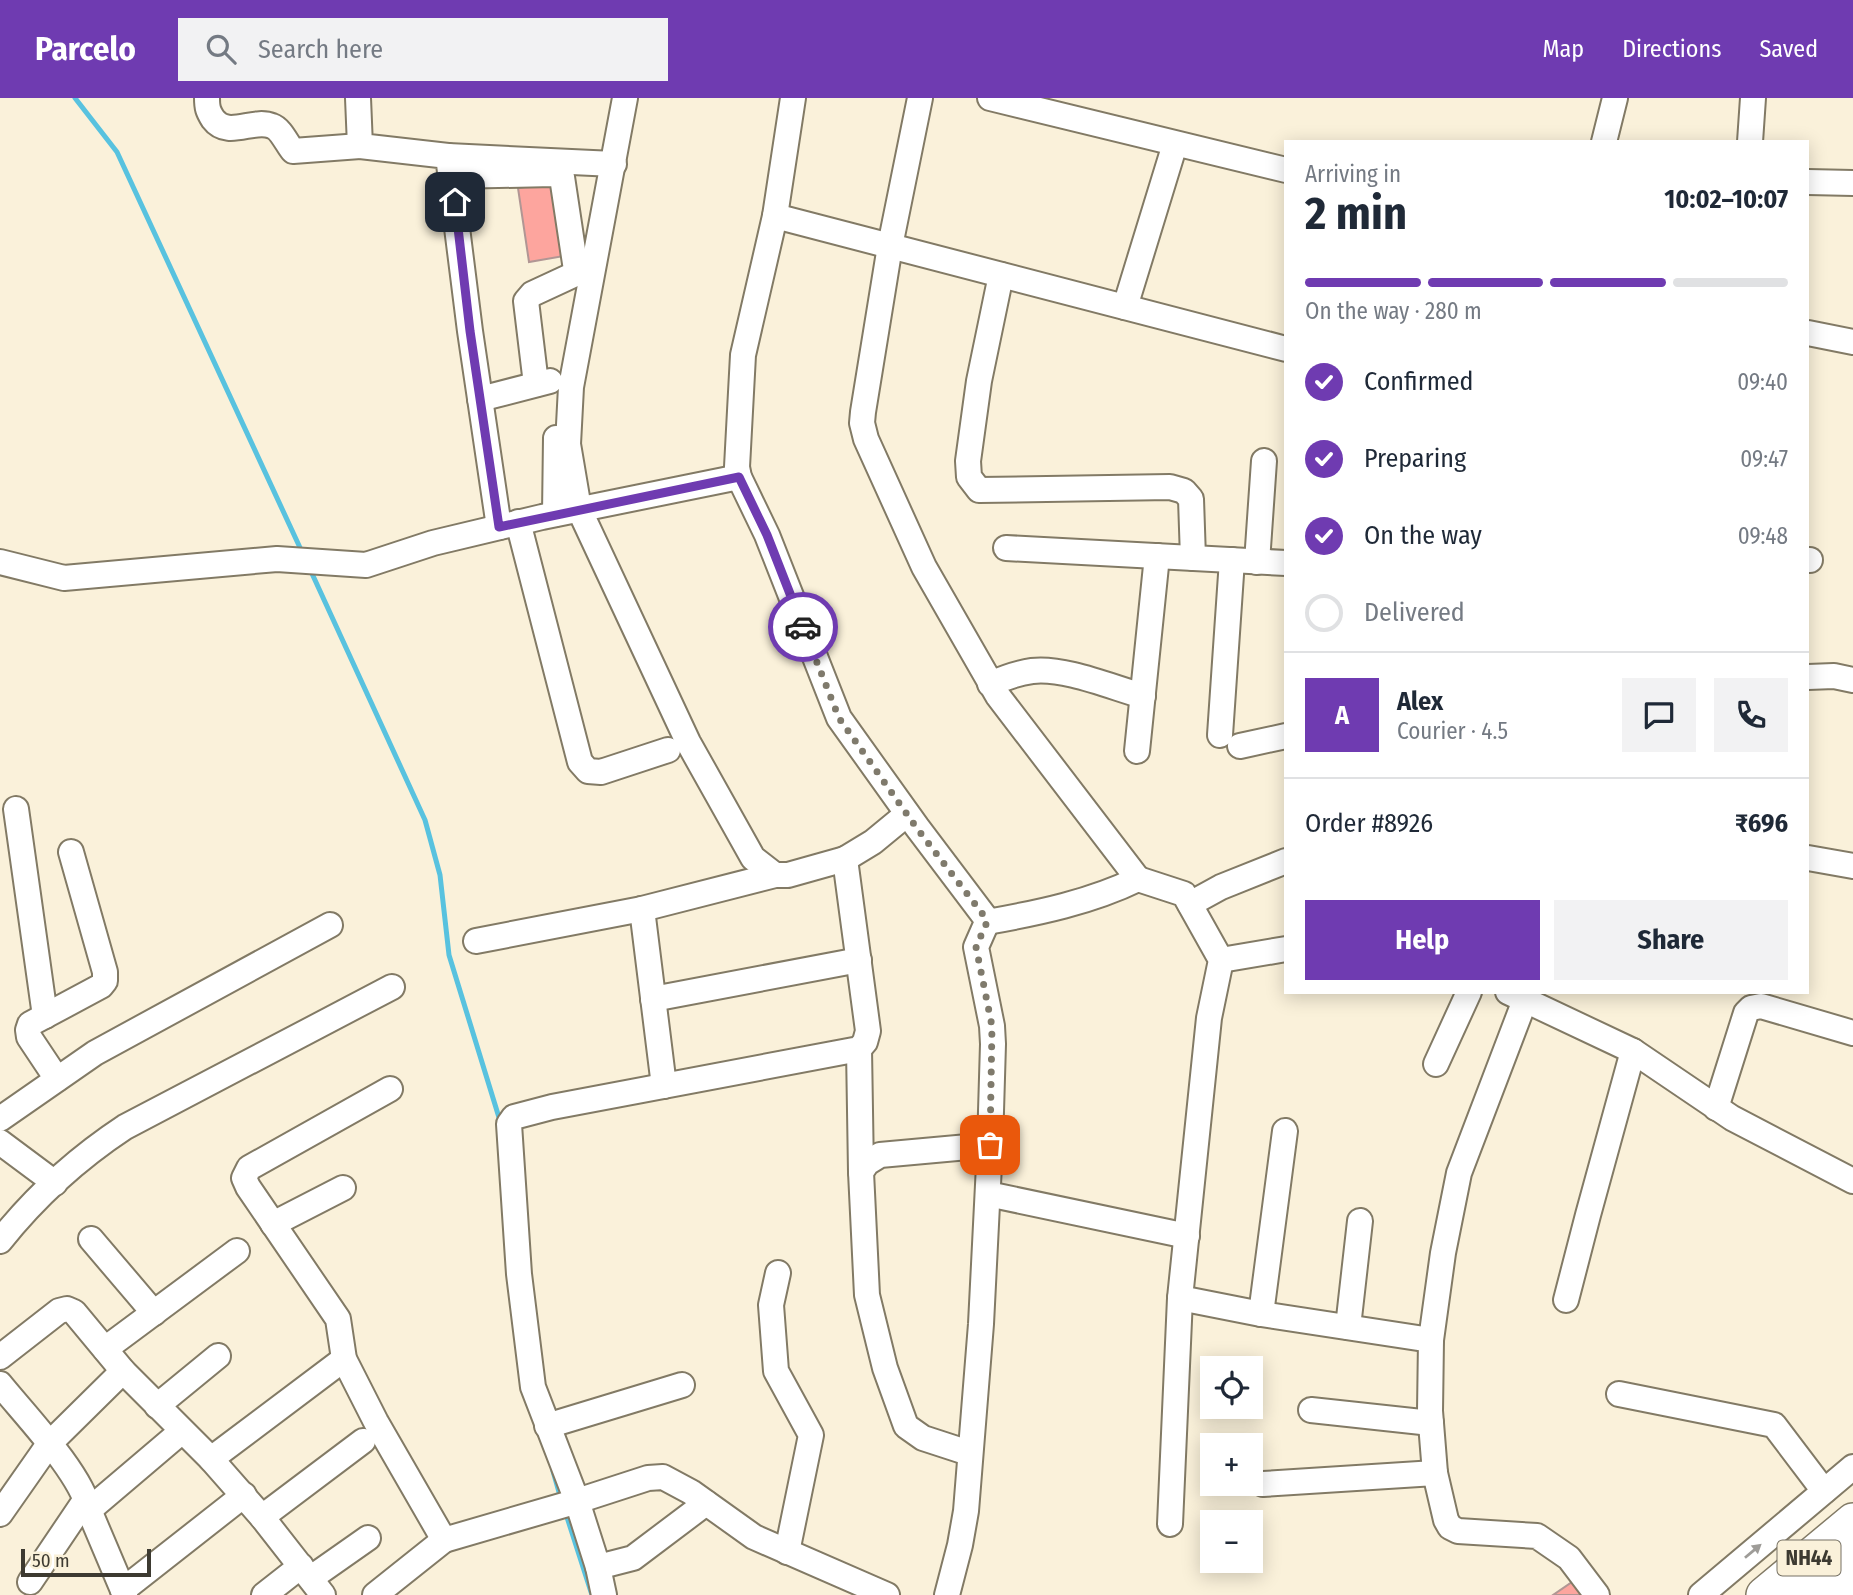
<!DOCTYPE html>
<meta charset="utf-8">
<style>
:root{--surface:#fff;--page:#f2f2f3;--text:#1f2937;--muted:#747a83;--line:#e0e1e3;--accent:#6f3bb1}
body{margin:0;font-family:"Fira Sans Condensed",sans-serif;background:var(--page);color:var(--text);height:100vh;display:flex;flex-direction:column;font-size:26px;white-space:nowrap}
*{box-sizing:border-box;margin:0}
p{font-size:23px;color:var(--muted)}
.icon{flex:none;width:38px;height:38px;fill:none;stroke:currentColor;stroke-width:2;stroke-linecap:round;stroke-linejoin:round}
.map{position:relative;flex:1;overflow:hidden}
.sheet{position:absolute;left:1284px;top:42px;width:525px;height:854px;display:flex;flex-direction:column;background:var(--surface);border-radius:0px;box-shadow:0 4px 18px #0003}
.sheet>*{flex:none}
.controls{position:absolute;left:1200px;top:1258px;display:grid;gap:14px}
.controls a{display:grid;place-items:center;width:63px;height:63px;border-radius:0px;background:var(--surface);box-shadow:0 4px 18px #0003;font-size:35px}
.scale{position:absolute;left:21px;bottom:18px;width:130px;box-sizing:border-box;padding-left:7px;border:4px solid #3d3a31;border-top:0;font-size:19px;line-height:24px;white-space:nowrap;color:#3d3a31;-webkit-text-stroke:5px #faf1da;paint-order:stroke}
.pin{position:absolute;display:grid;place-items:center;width:60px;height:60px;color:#fff;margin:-30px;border-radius:14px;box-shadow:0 4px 10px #0006}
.courier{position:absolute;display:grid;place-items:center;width:70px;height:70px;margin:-35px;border:5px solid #6f3bb1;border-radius:50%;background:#fff;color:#222;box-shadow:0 2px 9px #0007}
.overview em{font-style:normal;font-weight:700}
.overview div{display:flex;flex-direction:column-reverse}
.overview{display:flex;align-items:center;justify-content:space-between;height:119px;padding:0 21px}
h1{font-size:46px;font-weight:700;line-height:52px}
.bar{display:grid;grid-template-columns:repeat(4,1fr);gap:10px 7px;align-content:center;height:84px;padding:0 21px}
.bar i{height:9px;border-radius:5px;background:var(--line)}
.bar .active{background:var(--accent)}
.bar p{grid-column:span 4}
.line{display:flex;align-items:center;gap:18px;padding:0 21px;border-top:2px solid var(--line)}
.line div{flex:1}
.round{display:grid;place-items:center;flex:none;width:74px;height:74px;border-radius:0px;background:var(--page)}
ol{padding:0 21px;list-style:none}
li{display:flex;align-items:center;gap:21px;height:77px}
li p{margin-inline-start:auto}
li .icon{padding:7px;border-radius:50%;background:var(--accent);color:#fff;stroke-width:4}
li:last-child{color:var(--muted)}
li i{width:38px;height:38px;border:4px solid var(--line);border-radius:50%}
.action{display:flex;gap:14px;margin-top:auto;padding:14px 21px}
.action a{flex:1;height:80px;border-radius:0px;background:var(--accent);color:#fff;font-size:28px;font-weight:700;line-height:80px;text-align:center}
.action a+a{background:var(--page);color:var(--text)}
header{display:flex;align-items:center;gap:42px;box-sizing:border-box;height:98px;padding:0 35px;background:var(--accent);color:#fff}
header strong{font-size:33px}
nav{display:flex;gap:38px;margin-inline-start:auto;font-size:24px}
.search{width:490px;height:63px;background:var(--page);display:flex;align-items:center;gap:18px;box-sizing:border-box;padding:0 24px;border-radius:0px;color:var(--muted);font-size:26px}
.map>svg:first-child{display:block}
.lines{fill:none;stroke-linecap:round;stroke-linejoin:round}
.stream{stroke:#58c2df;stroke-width:5}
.building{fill:#fda59e;stroke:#b19694;stroke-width:2}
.minor-casing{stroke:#827a65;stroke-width:28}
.highway-casing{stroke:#827a65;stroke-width:38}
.minor{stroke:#fff;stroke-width:24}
.highway{stroke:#fff;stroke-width:35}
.oneway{fill:#9e9c98}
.done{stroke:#7f7a6c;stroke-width:7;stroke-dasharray:0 12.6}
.route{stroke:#6f3bb1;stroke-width:9}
.labels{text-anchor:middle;stroke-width:6;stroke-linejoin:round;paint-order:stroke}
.shield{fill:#faf1da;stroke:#767164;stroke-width:2}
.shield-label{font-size:21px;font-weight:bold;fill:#3d3a31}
</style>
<header>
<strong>Parcelo</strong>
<div class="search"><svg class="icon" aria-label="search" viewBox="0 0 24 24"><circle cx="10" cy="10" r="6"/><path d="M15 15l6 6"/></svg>Search here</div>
<nav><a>Map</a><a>Directions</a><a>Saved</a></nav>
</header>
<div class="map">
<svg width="1853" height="1497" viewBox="0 0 1853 1497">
<rect width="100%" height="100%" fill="#faf1da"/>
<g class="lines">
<!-- stream -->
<g class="stream">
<path d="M75 0 117 54 302 454"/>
<path d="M309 469 425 722 440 777 449 857 501 1026"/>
<path d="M553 1373 561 1401"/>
<path d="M565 1413 592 1497"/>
</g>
</g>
<!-- building -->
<g class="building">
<path d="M553 85 564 158 529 164 518 90Z"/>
<path d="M1575 1482 1585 1497H1553Z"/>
</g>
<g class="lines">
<defs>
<g id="minor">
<path d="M207 0C207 10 208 13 213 21 228 41 253 20 272 28 281 31 287 46 293 53L360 48"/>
<path d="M358 0 360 48 448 58 470 233 499 429"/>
<path d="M625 0 571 289 568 346 579 411 688 644 753 760 775 777H788L845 761 873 744 907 716"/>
<path d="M793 0 775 118 743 257 737 369 739 379 767 437 839 620 917 729 985 819 987 824 976 849 992 928 993 946 990 1047 981 1226 966 1413 960 1447 947 1497"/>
<path d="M920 0 890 148 863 314 862 325 866 341 924 469 998 598 1138 781"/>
<path d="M990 0 1286 72"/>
<path d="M1604 44 1615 0"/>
<path d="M1750 44 1753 0"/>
<path d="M448 58 614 66"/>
<path d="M452 78 554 76 562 79 576 172 573 177 532 196 526 203 536 286"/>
<path d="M1808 84 1853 85"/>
<path d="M775 118 1286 251"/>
<path d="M1001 177 979 283 968 363 969 379 979 392 1170 389 1184 393 1191 401 1193 460"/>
<path d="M1125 209 1175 46"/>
<path d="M1808 235 1853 244"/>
<path d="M480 301 550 283"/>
<path d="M555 416 556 340"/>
<path d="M518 424 580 664 588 673 601 674 668 652"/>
<path d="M1006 450 1286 465"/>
<path d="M1808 462H1810"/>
<path d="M0 464 64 480 277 461 366 467 433 445 542 419 739 379"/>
<path d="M1257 464 1264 363"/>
<path d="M1808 579 1834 578 1853 582"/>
<path d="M990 586C1004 580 1017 575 1032 573 1064 569 1111 589 1143 598"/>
<path d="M1220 637 1232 462"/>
<path d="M1240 648 1286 638"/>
<path d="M1137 653 1157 458"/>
<path d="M16 711 45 918"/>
<path d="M1808 760 1853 768"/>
<path d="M1190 806 1221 789 1286 763"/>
<path d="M642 811 664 988"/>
<path d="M987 824C1038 815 1091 804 1138 781L1184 796 1221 862 1209 920 1180 1200 1170 1426"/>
<path d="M476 843 642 811 775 777"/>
<path d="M1221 862 1286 851"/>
<path d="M1508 894 1633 953 1732 1020 1853 1083"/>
<path d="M653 901 859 862"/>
<path d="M1525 902 1459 1075 1443 1155 1431 1242 1430 1313 1435 1375 1446 1422 1450 1429 1458 1433 1537 1438 1569 1460 1597 1497"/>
<path d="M859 951 861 1074"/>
<path d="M1436 966 1469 894"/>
<path d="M57 981 29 939 28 932 30 926 101 888 105 883V874L71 754"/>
<path d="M390 991 249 1070 244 1080 248 1089 338 1221 344 1261 376 1324 444 1442 571 1405 648 1380 663 1379 691 1394 754 1439 887 1497"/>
<path d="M1716 1010 1746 915 1751 910 1761 908 1853 935"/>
<path d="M0 1021 95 955 330 827"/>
<path d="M0 1044 55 1085"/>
<path d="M988 1096 1187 1138"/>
<path d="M273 1126 343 1090"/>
<path d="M91 1141 154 1215"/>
<path d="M0 1143C35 1099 78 1060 125 1029L392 889"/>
<path d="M778 1175 771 1207 776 1273 811 1337 787 1454"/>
<path d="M1180 1200 1261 1216 1431 1242"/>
<path d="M1566 1202 1588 1117 1633 953"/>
<path d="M1261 1216 1285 1033"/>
<path d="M1348 1229 1360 1123"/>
<path d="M105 1251 237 1153"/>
<path d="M0 1259 59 1213 67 1211 74 1214 123 1273 211 1361 262 1419"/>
<path d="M0 1286C25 1317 81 1375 89 1412L125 1497"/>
<path d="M1619 1296 1774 1327 1824 1393"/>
<path d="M157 1308 218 1258"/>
<path d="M1311 1312 1431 1325"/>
<path d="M547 1328 682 1287"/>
<path d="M969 1355 923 1340 906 1328 885 1270 867 1197 861 1074 867 1065 880 1057 990 1047"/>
<path d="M211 1361 344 1261"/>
<path d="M1263 1386 1435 1375"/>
<path d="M89 1412 182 1333"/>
<path d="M0 1416 49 1346 123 1273"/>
<path d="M598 1469 633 1460 706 1405"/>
<path d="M311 1480 368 1440"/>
<path d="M30 1484 86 1401"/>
<path d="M123 1492 244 1397"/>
<path d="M264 1497 301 1468"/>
<path d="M323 1497 262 1419 363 1343"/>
<path d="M375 1497 444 1442"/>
<path d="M604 1497 598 1469 577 1403 533 1289 519 1176 509 1026 514 1019 552 1009 859 951 865 944 868 933 845 761"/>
<path d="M1701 1497 1853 1369"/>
<path d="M1844 1497 1853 1490"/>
</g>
<g id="highway">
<path d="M1764 1497 1853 1423"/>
<path d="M1808 1497 1853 1458"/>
</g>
</defs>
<!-- minor casing -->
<use href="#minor" class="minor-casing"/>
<!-- highway casing -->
<use href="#highway" class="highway-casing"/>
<!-- minor -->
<use href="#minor" class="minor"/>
<!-- highway -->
<use href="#highway" class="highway"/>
</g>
<!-- one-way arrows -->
<defs><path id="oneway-solid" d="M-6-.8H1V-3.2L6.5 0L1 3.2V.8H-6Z" transform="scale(1.75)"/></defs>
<use class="oneway" href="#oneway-solid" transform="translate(1753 1453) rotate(-40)"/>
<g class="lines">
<!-- done -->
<path class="done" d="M803 529 839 620 916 729 985 819 987 824 976 849 992 928 990 1047"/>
<!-- route -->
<path class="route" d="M455 104 470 233 499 429 739 379 767 437 803 529"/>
</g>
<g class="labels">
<!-- shield labels -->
<rect class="shield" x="1777.5" y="1442.5" width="63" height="35" rx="5"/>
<g class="shield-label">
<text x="1809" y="1467">NH44</text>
</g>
</g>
</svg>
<div class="controls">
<a><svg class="icon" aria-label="locate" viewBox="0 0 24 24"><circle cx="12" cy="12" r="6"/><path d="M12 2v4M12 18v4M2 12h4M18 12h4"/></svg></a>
<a>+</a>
<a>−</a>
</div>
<div class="scale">50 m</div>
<div class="pin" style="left:990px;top:1047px;background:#ea580c"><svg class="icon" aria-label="bag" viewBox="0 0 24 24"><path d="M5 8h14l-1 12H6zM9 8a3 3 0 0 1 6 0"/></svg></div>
<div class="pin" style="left:455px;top:104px;background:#1f2937"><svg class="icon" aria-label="home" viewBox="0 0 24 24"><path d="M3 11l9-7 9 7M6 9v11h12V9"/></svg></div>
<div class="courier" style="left:803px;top:529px"><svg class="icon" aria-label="car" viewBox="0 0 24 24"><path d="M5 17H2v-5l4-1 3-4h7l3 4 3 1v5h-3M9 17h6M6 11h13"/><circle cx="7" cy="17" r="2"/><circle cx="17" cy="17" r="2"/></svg></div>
<section class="sheet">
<div class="overview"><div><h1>2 min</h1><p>Arriving in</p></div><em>10:02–10:07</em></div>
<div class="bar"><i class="active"></i><i class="active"></i><i class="active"></i><i></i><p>On the way · 280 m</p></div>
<ol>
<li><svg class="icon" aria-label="check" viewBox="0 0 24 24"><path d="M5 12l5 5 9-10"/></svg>Confirmed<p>09:40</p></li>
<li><svg class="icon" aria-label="check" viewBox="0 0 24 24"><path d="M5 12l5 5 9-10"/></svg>Preparing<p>09:47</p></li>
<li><svg class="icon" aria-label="check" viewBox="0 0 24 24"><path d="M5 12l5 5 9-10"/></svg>On the way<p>09:48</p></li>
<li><i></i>Delivered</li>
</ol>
<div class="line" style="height:126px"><b class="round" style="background:var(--accent);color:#fff">A</b><div><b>Alex</b><p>Courier · 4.5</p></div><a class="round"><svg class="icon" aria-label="chat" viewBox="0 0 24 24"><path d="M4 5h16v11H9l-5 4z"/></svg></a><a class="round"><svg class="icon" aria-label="phone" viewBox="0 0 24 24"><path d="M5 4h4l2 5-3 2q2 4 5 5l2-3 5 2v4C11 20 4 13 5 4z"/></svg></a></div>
<div class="line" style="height:91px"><div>Order #8926</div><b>₹696</b></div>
<div class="action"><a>Help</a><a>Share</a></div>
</section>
</div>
